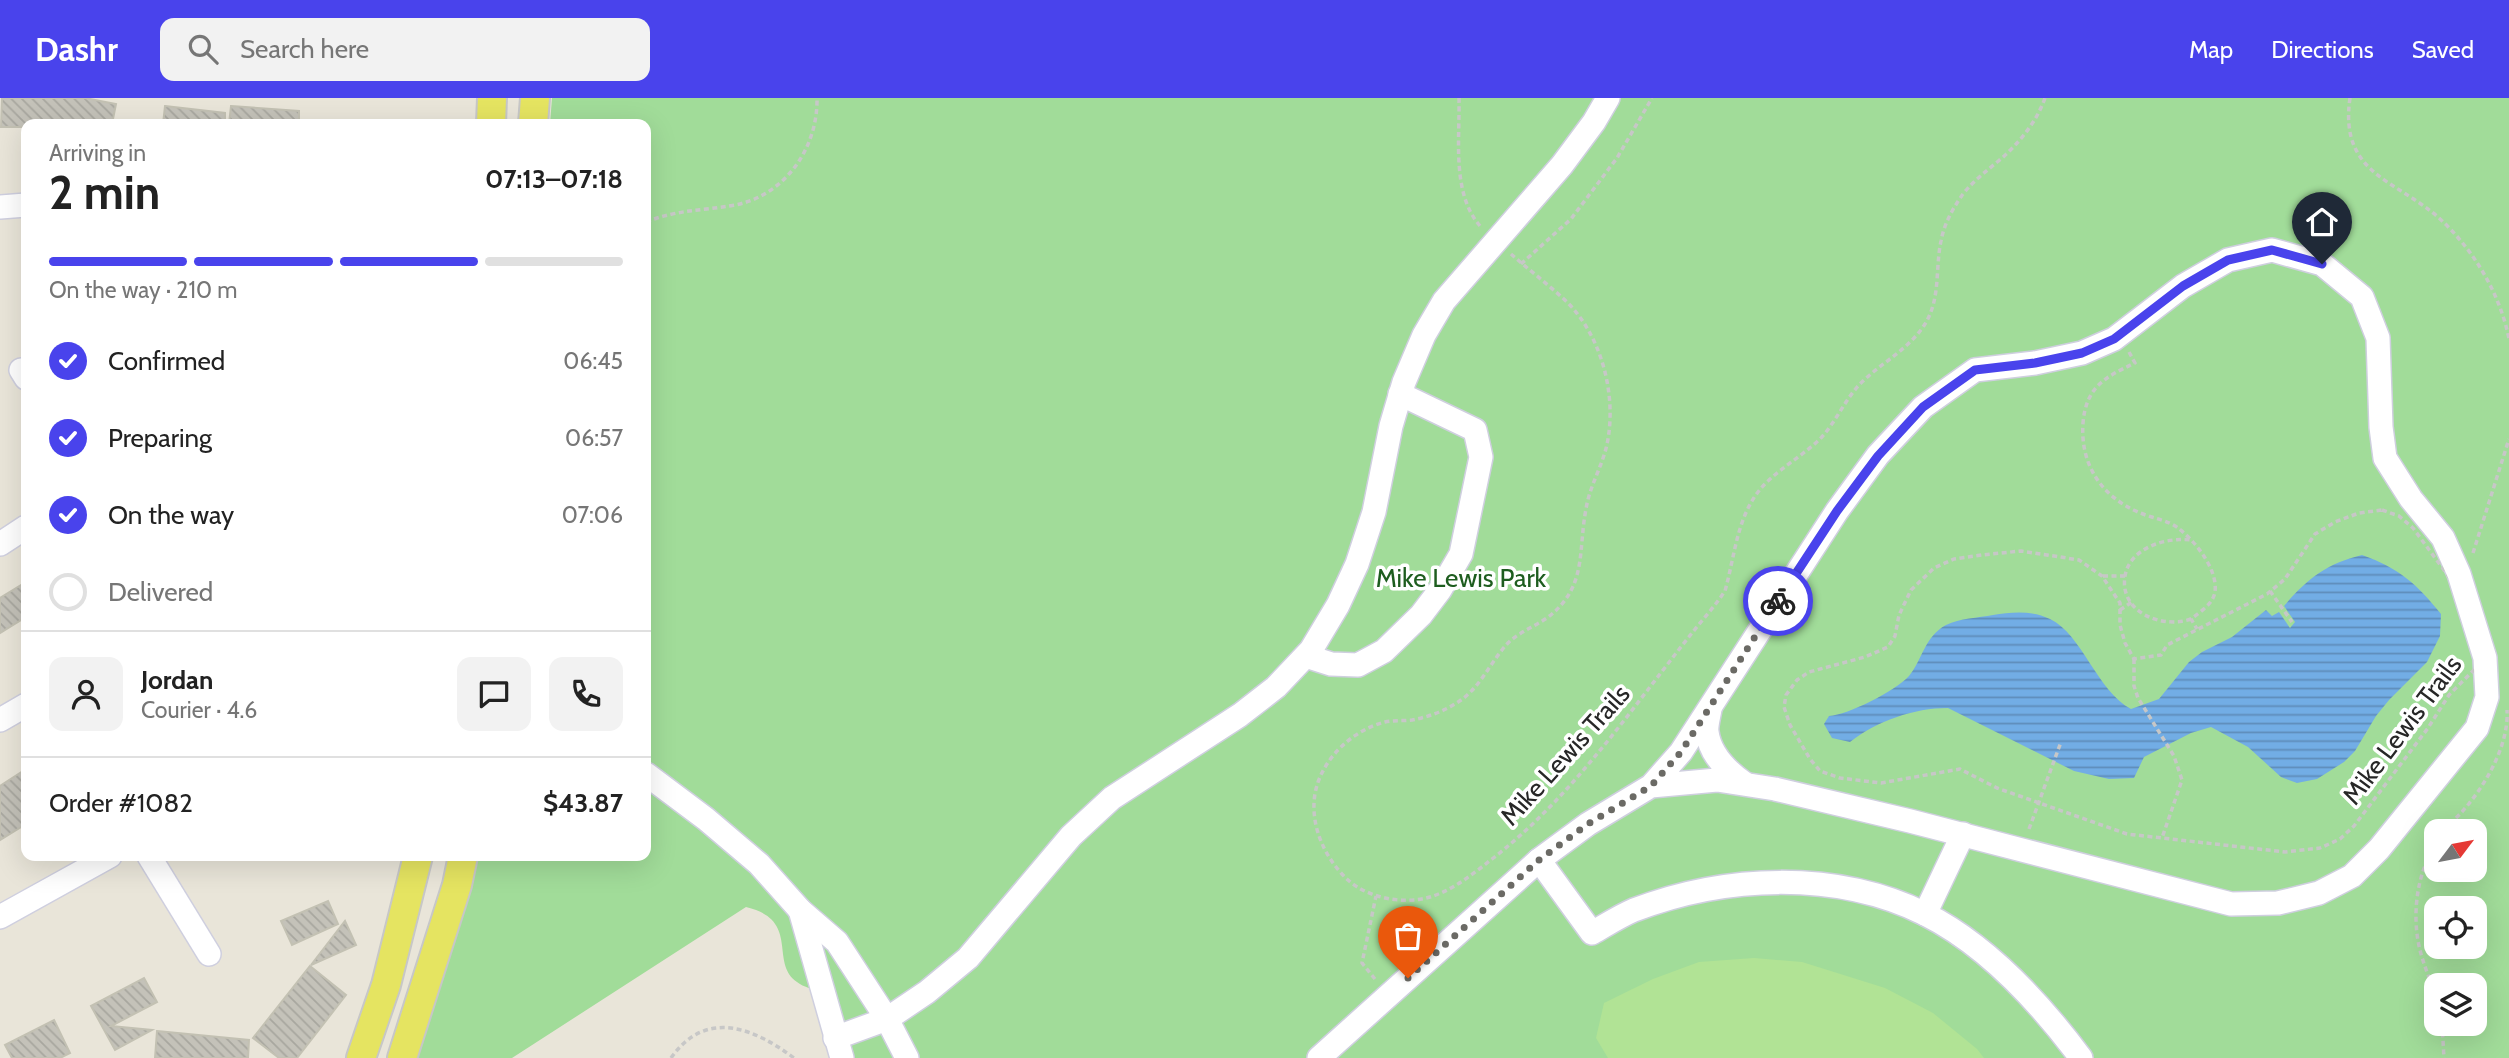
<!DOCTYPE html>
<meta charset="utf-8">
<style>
:root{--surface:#fff;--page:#f2f2f2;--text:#222;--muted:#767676;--line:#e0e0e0;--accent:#4943ec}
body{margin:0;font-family:Cabin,sans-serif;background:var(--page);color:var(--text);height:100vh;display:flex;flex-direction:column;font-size:26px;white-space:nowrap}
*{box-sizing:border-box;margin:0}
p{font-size:23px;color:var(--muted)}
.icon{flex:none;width:38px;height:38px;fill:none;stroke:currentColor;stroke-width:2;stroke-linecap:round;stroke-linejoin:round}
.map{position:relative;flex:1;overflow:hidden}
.drawer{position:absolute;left:21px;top:21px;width:630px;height:742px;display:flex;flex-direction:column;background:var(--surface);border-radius:14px;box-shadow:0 7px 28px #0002}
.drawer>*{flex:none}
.needle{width:46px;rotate:58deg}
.fabs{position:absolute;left:2424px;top:721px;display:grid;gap:14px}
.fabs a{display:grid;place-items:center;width:63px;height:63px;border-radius:14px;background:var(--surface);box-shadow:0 7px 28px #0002;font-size:35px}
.pin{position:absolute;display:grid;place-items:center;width:60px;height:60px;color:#fff;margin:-72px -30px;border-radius:50% 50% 50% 0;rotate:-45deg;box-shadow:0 0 7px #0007}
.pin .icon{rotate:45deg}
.courier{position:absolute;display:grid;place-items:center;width:70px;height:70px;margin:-35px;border:5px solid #4943ec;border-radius:50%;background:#fff;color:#222;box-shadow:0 2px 9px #0007}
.headline em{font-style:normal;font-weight:700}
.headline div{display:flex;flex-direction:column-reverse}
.headline{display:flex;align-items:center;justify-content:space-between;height:119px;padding:0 28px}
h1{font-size:46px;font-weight:700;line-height:52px}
.bar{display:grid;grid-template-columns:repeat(4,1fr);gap:10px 7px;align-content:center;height:84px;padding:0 28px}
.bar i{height:9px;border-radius:5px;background:var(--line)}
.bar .active{background:var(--accent)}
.bar p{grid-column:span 4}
.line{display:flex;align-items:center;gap:18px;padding:0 28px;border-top:2px solid var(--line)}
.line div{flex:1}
.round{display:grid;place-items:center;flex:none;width:74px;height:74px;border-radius:14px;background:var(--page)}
ol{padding:0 28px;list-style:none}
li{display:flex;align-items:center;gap:21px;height:77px}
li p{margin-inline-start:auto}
li .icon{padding:7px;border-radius:50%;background:var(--accent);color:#fff;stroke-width:4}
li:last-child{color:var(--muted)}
li i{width:38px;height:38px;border:4px solid var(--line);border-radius:50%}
header{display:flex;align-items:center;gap:42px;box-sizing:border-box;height:98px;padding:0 35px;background:var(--accent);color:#fff}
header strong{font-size:33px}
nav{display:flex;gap:38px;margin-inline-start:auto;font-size:24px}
.search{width:490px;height:63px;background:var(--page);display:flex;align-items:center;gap:18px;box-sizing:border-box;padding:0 24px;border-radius:14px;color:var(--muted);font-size:26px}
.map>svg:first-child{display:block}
.park{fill:#a1dc99;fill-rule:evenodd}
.pitch{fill:#b1e395}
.water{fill:url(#water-rules)}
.building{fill:url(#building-back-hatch);stroke:#c3c1b3;stroke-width:2}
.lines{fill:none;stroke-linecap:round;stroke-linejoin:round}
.minor-casing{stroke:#cfcfdf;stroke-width:26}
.major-casing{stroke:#c7c7c7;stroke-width:32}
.path{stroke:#c7c7c7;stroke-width:3.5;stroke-dasharray:5 3.5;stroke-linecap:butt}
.minor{stroke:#fff;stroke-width:23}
.major{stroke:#e5e461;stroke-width:28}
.done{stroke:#6b6a65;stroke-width:7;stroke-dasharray:0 12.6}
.route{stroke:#4943ec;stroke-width:9}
.labels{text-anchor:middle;stroke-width:7;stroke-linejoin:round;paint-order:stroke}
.park-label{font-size:26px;fill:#1e5d1f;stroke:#fff}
.street-label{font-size:26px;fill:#272727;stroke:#fff}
</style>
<header>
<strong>Dashr</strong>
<div class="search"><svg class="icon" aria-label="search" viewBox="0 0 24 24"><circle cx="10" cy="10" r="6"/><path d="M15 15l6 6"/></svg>Search here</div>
<nav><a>Map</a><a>Directions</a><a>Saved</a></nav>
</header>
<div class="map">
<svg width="2509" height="960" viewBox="0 0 2509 960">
<defs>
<pattern id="water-rules" width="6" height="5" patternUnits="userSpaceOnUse" patternTransform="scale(1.75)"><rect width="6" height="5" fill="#72ade5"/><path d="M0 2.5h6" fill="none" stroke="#5e8dba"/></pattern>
<pattern id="building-back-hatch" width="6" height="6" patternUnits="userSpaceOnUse" patternTransform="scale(1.75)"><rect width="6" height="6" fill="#c4c2b9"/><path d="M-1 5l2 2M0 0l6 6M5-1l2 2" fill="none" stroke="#a8a79f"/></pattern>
</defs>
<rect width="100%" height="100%" fill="#e9e5d9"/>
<!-- park -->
<path class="park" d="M552 0H2509V960H835L823 894C815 892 803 889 797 884 769 864 801 822 746 809L512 960H412L475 758H646V26H550ZM2436 733H2474V772H2436ZM2436 810H2474V849H2436ZM2436 887H2474V926H2436Z"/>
<!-- pitch -->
<path class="pitch" d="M1754 860 1802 864 1885 890 1933 915 1977 951 1984 960H1608L1596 940 1604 905 1653 881 1699 864Z"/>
<!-- water -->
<path class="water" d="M2362 457C2399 470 2417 486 2441 516L2440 538 2427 564 2389 602 2376 618 2355 653 2344 664 2317 681 2297 685 2281 679 2248 649 2211 629 2191 635 2144 659 2134 680 2109 681 2074 673 1948 610C1914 610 1877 623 1850 644L1832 640 1824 626 1829 618C1848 617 1895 593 1909 578 1923 561 1924 539 1946 527 1960 520 1978 520 1993 517 2011 514 2032 512 2050 521 2082 536 2097 593 2131 611L2159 601 2189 564 2202 554 2232 539 2266 512 2272 518 2279 514 2290 530 2295 524 2284 508C2308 480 2326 466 2362 457Z"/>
<!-- building -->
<g class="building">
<path d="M2 0H85L116 6 112 26H26V29H1Z"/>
<path d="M165 8 225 15V26H163Z"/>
<path d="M231 8 299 13V26H229Z"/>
<path d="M26 484V519L0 535V500Z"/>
<path d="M26 671V726L0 742V688Z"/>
<path d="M328 803 338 826 292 847 281 823Z"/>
<path d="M345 823 356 847 311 867Z"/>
<path d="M310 868 346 897 297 960H279L253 940Z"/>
<path d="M144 880 157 904 111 928 152 932 115 952 91 908Z"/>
<path d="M54 922 70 955 60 960H12L5 947Z"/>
<path d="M157 933 249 942 248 960H155Z"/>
</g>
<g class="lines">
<defs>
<g id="minor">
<path d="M0 109 26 107"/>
<path d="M21 272 26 280"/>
<path d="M0 446 26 429"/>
<path d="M1306 558 1331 566 1358 567 1384 553 1421 517 1440 492 1461 456 1481 359 1475 332 1400 296"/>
<path d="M1710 611C1709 618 1706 628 1707 634 1710 657 1727 673 1744 685"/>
<path d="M0 622 26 607"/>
<path d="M646 676 706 721 759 766 800 812 837 844 887 921 907 960"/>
<path d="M149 758 209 856"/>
<path d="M1539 762 1592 835C1606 827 1620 818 1634 812 1725 777 1836 772 1925 816 1987 847 2040 905 2081 960"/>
<path d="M800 812 842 960"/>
<path d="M1925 816 1963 736"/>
<path d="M0 819 110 758"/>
<path d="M835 940 887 921 927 894 968 860 1071 738 1112 700 1240 617 1276 589 1311 552 1338 507 1357 466 1374 414 1391 328 1404 284 1424 237 1444 203 1562 67 1594 24 1608 0"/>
<path d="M1319 960 1539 762 1588 726 1651 688 1681 654 1837 413 1878 357 1923 309 1975 272 2035 265 2082 255 2114 241 2183 188 2228 162 2272 152 2322 166 2362 199 2378 240 2381 329 2385 360 2411 401 2443 440 2459 476 2485 560 2487 599 2477 630 2379 751 2352 778 2319 795 2278 805 2231 806 1910 723 1775 691 1717 682 1651 688"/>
</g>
<g id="major">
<path d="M491 26 492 0"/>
<path d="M533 26 535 0"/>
<path d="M361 960 386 887 418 758"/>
<path d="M402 960 457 787 463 758"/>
</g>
</defs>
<!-- minor casing -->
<use href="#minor" class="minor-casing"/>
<!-- major casing -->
<use href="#major" class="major-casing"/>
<!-- path -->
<g class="path">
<path d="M1459 0C1460 41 1451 98 1482 130"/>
<path d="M2350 0C2339 76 2395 81 2439 120 2473 151 2500 195 2509 241"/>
<path d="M646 124C679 111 702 113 735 107 786 97 818 49 817 0"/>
<path d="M1511 156C1529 172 1549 187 1567 204 1601 238 1616 294 1608 341 1604 366 1590 386 1586 411 1578 452 1587 486 1552 516 1539 527 1520 533 1508 545 1491 563 1482 587 1461 602 1447 612 1429 619 1412 622 1403 623 1394 622 1385 624 1353 632 1324 659 1316 691 1308 724 1324 760 1348 782 1368 800 1403 807 1430 799 1453 792 1473 776 1492 761 1572 699 1629 614 1692 535 1703 521 1715 508 1725 493 1736 454 1737 411 1769 382 1784 368 1803 357 1819 342 1836 325 1845 300 1863 283 1884 263 1909 251 1925 226 1941 200 1935 171 1941 143 1944 126 1953 110 1963 96 1975 81 1988 72 2002 60 2020 44 2037 23 2045 0"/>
<path d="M1521 166 1571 121 1617 60 1652 0"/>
<path d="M2129 254 2135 265C2105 279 2086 289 2083 325 2080 366 2101 398 2138 414 2151 420 2168 422 2178 430 2195 443 2218 471 2215 494 2213 506 2200 514 2191 521L2197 531"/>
<path d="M2382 412 2399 418 2413 430 2455 487 2478 562 2474 572 2449 597 2428 630 2354 728 2340 741 2320 750 2285 754 2127 736 1997 690 1960 671 1881 685 1840 680 1820 673 1810 661 1790 627 1784 609 1786 597 1797 582 1809 574 1865 559 1888 549 1895 538 1899 517 1911 492 1934 470 1954 461 1982 457 2021 453 2054 458 2079 462 2102 478 2120 505V527L2125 545 2134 561 2161 557 2167 547 2267 496 2285 481 2315 436 2335 424 2359 415Z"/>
<path d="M2473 455 2509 341"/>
<path d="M2103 478H2125"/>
<path d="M2270 493 2292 524"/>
<path d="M2120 512 2132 504"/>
<path d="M2191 521C2163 531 2119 515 2125 478 2130 449 2167 439 2191 442"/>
<path d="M2134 561V588L2138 600 2174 658 2182 682 2162 740"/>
<path d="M2029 731 2061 644"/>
<path d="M2445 733C2451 724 2460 717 2467 708 2488 683 2509 645 2507 612"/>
<path d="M2436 746C2417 775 2412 814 2419 848 2423 866 2431 883 2436 901"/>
<path d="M1375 881 1362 865 1376 798"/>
<path d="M2442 926 2444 960"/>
<path d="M671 960C706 910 754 930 794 960"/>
</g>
<!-- minor -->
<use href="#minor" class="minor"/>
<!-- major -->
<use href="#major" class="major"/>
</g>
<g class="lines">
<!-- done -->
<path class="done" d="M1408 880 1539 762 1588 726 1651 688 1681 654 1778 503"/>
<!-- route -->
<path class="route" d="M1778 503 1837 413 1878 358 1923 309 1975 272 2035 265 2082 255 2114 241 2183 188 2228 162 2272 152 2322 166"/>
</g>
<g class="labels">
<!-- park labels -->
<g class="park-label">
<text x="1461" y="489">Mike Lewis Park</text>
</g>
<!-- street labels -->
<g class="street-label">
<text transform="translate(2402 632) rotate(-53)" y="9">Mike Lewis Trails</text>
<text transform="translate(1565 657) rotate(-48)" y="9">Mike Lewis Trails</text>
</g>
</g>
</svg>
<div class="fabs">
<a><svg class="needle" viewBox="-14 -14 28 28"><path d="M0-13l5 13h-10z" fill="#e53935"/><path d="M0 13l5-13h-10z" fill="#767676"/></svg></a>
<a><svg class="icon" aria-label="locate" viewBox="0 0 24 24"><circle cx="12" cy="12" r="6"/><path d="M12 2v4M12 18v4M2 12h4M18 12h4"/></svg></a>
<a><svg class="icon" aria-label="layers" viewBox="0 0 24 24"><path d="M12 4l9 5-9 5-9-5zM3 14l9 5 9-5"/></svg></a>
</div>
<div class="pin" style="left:1408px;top:880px;background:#ea580c"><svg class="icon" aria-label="bag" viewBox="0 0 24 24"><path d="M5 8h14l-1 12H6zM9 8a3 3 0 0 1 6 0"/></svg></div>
<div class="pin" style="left:2322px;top:166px;background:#1f2937"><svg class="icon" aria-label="home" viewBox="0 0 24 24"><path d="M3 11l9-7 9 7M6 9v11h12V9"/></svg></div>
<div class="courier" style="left:1778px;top:503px"><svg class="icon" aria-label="bike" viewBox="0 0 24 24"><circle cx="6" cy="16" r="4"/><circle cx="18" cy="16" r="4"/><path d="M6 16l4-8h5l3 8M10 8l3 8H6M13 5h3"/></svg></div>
<section class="drawer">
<div class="headline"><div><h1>2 min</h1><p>Arriving in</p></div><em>07:13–07:18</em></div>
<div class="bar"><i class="active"></i><i class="active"></i><i class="active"></i><i></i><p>On the way · 210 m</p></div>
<ol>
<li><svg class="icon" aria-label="check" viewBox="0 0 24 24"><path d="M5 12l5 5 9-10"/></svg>Confirmed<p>06:45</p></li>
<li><svg class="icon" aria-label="check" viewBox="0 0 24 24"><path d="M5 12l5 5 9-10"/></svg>Preparing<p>06:57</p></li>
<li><svg class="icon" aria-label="check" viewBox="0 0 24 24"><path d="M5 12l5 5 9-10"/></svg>On the way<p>07:06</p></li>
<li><i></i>Delivered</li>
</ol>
<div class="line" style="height:126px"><a class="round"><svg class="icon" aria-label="person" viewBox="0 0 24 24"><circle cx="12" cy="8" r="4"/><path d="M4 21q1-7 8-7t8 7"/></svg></a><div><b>Jordan</b><p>Courier · 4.6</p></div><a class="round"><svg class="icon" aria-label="chat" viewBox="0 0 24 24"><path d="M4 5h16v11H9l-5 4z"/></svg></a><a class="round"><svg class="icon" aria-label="phone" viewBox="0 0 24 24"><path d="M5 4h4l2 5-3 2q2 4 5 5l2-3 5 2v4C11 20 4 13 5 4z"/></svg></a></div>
<div class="line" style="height:91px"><div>Order #1082</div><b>$43.87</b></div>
</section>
</div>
